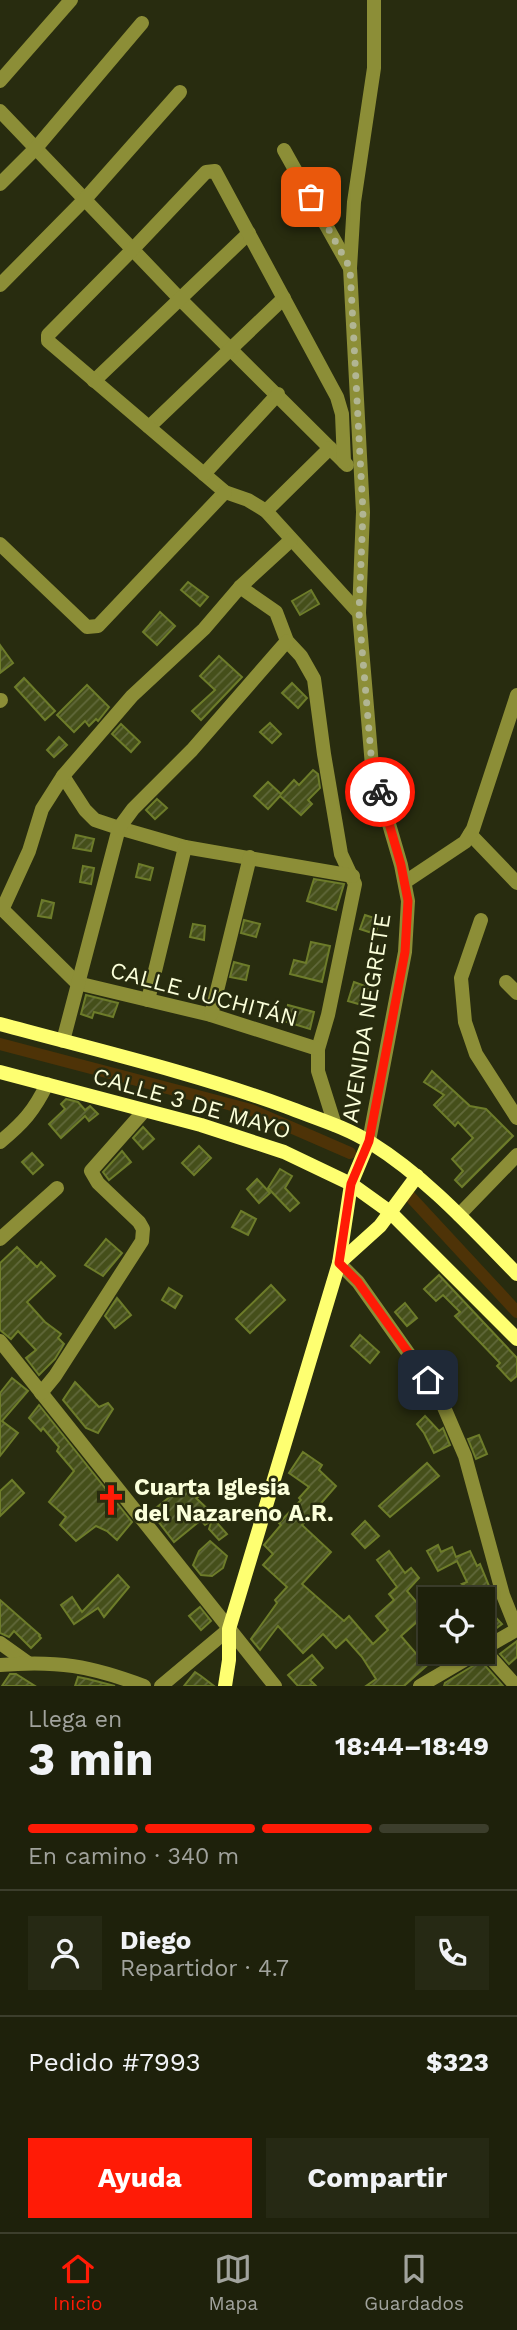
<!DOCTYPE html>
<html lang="es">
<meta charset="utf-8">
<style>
:root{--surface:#1e210b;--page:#262914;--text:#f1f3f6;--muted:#a1a39d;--line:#3c3e2c;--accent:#ff1b06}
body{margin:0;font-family:"Work Sans",sans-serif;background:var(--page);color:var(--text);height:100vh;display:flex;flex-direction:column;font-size:26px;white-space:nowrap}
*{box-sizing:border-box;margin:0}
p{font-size:23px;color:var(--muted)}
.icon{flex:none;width:38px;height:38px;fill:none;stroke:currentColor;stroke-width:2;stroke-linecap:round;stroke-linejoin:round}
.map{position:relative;height:1686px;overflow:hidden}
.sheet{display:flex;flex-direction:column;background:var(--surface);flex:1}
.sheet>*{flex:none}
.controls{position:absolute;left:418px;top:1587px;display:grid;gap:14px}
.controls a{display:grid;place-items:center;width:77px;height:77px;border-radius:0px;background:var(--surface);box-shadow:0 2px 5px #0004,0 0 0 2px var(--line);font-size:35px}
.pin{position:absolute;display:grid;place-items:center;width:60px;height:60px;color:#fff;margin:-30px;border-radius:14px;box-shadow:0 4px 10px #0006}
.courier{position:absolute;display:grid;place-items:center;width:70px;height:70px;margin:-35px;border:5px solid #ff1b06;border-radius:50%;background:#fff;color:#222;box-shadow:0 2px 9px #0007}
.headline em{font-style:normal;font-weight:700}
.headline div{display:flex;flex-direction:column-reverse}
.headline{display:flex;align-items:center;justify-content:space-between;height:119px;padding:0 28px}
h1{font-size:46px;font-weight:700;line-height:52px}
.bar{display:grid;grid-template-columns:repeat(4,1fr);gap:10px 7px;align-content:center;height:84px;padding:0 28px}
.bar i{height:9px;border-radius:5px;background:var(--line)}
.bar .selected{background:var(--accent)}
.bar p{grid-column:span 4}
.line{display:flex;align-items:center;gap:18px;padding:0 28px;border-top:2px solid var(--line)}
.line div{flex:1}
.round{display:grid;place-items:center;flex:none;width:74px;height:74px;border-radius:0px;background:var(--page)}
.primary-button{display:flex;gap:14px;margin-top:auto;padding:14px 28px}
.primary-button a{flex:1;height:80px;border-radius:0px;background:var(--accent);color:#fff;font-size:28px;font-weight:700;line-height:80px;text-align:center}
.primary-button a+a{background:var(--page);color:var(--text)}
.menu{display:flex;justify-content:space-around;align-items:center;height:98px;border-top:2px solid var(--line);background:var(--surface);font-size:19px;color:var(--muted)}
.menu a{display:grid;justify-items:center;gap:4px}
.menu .selected{color:var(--accent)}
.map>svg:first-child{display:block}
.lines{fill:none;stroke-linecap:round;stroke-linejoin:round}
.canal{stroke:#4e3307;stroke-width:12}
.building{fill:url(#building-hatch);stroke:#6d7c2a;stroke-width:2}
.street{stroke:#8c8e37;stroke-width:14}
.secondary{stroke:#feff71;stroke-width:14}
.done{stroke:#b1b593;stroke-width:7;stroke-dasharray:0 12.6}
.route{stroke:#ff1b06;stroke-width:9}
.labels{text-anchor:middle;stroke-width:5;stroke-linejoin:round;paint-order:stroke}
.street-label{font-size:23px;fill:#fbffda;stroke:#282c0f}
.poi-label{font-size:23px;font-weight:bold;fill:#fbffda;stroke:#282c0f;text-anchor:start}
</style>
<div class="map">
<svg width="517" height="1686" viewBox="0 0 517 1686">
<defs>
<pattern id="building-hatch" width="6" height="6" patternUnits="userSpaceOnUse" patternTransform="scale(1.75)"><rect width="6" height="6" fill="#454f1a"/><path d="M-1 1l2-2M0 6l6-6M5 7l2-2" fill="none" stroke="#61693b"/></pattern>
</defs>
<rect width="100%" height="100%" fill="#282c0f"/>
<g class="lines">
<!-- canal -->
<g class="canal">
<path d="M0 1044 251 1110 350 1153"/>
<path d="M405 1191 517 1312"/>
</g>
</g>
<!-- building -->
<g class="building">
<path d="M188 582 208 597 200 606 181 590Z"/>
<path d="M311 590 319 604 300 615 292 601Z"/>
<path d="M160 612 175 626 157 645 143 632Z"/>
<path d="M0 645 13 663 0 673Z"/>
<path d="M219 656 242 677 201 720 192 711 215 690 200 676Z"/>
<path d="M24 678 55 711 45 720 15 687Z"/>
<path d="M292 683 307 698 298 708 282 693Z"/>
<path d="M87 685 109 707 98 721 96 719 89 726 85 721 74 732 57 715Z"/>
<path d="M270 723 281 734 272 743 260 732Z"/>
<path d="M121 724 140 742 131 752 112 734Z"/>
<path d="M59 737 67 745 54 757 47 750Z"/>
<path d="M313 770 318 774 320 788 308 800 312 804 301 815 280 796 268 809 254 796 268 782 281 794 294 780 299 785Z"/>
<path d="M157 799 167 808 155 819 146 810Z"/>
<path d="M76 835 94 839 91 851 73 848Z"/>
<path d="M139 864 153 868 150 880 136 877Z"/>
<path d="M83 866 94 868 91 884 80 882Z"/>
<path d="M314 879 344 884 336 910 307 901Z"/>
<path d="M42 900 54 903 51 918 38 916Z"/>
<path d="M365 915 380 920 375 934 360 929Z"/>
<path d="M244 920 260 924 256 937 241 933Z"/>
<path d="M193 924 205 926 204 940 190 937Z"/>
<path d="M311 942 330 946 322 982 290 974 294 960 306 963Z"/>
<path d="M234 962 249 966 246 980 230 977Z"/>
<path d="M354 982 368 987 362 1005 348 1001Z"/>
<path d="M86 995 118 1003 113 1017 94 1012 92 1018 81 1014Z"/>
<path d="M288 1005 314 1012 310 1029 284 1021Z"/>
<path d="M432 1071 470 1106 486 1109 513 1136 462 1187 455 1180 463 1171 452 1159 473 1138 458 1122 455 1126 434 1105 444 1095 424 1082Z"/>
<path d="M66 1099 78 1102 85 1110 90 1106 98 1114 89 1121 85 1116 61 1138 49 1124 65 1109 61 1104Z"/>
<path d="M143 1127 154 1139 143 1149 133 1138Z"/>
<path d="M199 1146 211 1158 194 1175 182 1163Z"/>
<path d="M122 1151 131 1162 109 1180 103 1172Z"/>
<path d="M32 1153 43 1165 33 1174 22 1162Z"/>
<path d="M280 1169 292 1176 285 1188 299 1203 290 1211 268 1188Z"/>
<path d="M257 1179 270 1193 259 1203 247 1189Z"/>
<path d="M241 1211 256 1219 248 1235 232 1227Z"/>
<path d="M106 1239 122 1253 103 1276 85 1265Z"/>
<path d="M17 1247 37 1267 41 1262 55 1276 27 1302 45 1322 61 1334 58 1338 64 1344 55 1359 39 1375 26 1358 36 1350 18 1331 11 1339 0 1330V1263Z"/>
<path d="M439 1275 517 1358V1376L511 1381 497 1366 500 1363 455 1316 460 1312 443 1295 436 1301 424 1289Z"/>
<path d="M271 1285 285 1300 250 1333 236 1319Z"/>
<path d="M169 1288 182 1296 175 1308 162 1300Z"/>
<path d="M117 1298 131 1315 115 1328 105 1316Z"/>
<path d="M405 1303 417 1318 407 1326 395 1312Z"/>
<path d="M360 1335 379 1352 370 1363 351 1346Z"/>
<path d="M12 1378 28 1391 2 1421 18 1433 0 1456V1393Z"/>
<path d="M75 1382 99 1407 108 1403 113 1409 98 1433 86 1428 63 1400Z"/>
<path d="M39 1405 132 1522 117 1540 107 1531 96 1526 76 1541 60 1525 66 1517 49 1502 74 1471 57 1451 59 1447 43 1428 41 1431 29 1418Z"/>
<path d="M425 1416 439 1431 443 1428 450 1445 434 1453 424 1433 417 1424Z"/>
<path d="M479 1435 487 1454 476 1459 468 1439Z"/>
<path d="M303 1452 322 1465 319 1470 336 1486 302 1525 331 1552 302 1584 344 1621 349 1616 373 1644 388 1630 376 1616 394 1600 389 1594 397 1587 377 1560 389 1551 405 1573 411 1568 419 1578 407 1591 430 1618V1636L418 1621 401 1636 418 1656 430 1647V1652H459L437 1665 433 1660 404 1686H366L376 1679 362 1657 346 1639 336 1648 323 1634 303 1653 278 1626 260 1650 251 1639 277 1603 275 1600 287 1587 263 1565 273 1554 264 1545 281 1525 279 1523 301 1500 299 1498 309 1487 289 1473Z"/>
<path d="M427 1463 439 1476 390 1517 379 1506Z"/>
<path d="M12 1480 24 1493 0 1516V1491Z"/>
<path d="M187 1483 198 1497 196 1498 213 1514 211 1516 227 1534 219 1540 209 1529 212 1520 205 1525 201 1520 174 1542 151 1512Z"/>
<path d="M365 1521 379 1536 365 1548 352 1534Z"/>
<path d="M210 1541 227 1556 223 1568 212 1576 201 1575 193 1565 199 1551Z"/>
<path d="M438 1545 441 1552 452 1547 456 1557 470 1551 477 1566 480 1564 489 1586 484 1588 489 1600 462 1584 467 1582 457 1561 438 1571 427 1551Z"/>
<path d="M118 1575 129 1587 104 1617 98 1608 74 1624 61 1605 72 1597 82 1612Z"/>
<path d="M0 1600 40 1635 39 1636 41 1638 31 1648 14 1631 9 1637 0 1633Z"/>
<path d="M483 1604 502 1624 483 1638Z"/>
<path d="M200 1607 211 1621 201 1630 189 1616Z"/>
<path d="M517 1641V1657L509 1664 500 1654Z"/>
<path d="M312 1655 323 1668 310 1680 316 1686H298L288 1675Z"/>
<path d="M481 1661 503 1686H444L445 1683Z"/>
<path d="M195 1672 201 1676 214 1686H184Z"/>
<path d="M10 1674H16L35 1686H2Z"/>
<path d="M78 1677 88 1679 115 1686H75Z"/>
</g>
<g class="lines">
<!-- street -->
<g class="street">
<path d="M0 81 71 0"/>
<path d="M0 111 180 299 347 465"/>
<path d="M284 150 350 268"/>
<path d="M0 184 36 148 142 23"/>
<path d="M0 285 86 198 180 92"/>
<path d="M94 381 249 233"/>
<path d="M149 427 284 298"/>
<path d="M344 462 342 414 337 397 215 171 206 172 133 249 48 335V341L225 492 248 500 266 511 359 613"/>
<path d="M204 474 278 394"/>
<path d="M266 511 330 448"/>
<path d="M0 544 87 627 98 626 225 492"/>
<path d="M240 587 276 612 287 641 301 656 314 679 324 754 341 854 355 884 328 1015 318 1049V1071L335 1125"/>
<path d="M0 701 1 700"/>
<path d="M63 776 85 810 95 820 119 828 185 847 353 876"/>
<path d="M470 834 517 883"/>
<path d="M405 882 465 842 473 829 517 695"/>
<path d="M0 907 77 983 211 1015 318 1049"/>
<path d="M2 910 29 851 42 809 63 776 132 696 204 629 240 587 291 540"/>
<path d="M481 920 461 978 465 1022 476 1054 517 1118"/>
<path d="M506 982 517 993"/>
<path d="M148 1000 185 847"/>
<path d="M211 1015 250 857"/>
<path d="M63 1041 119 828 133 809 192 750 287 641"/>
<path d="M369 1141 405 952 408 901 401 865 372 766 359 613 363 512 350 268 354 202 374 68V0"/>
<path d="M0 1142C23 1123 34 1111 47 1084"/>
<path d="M459 1215 517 1155"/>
<path d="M0 1239 57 1188"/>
<path d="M339 1263 358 1282 440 1398 465 1456 503 1595 517 1630"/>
<path d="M0 1341 275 1686"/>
<path d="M41 1393 55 1376 142 1241 143 1229 139 1222 98 1183 91 1171 144 1111"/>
<path d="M0 1643 28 1663"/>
<path d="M483 1649 516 1686"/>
<path d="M483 1649 516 1630"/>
<path d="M0 1665C57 1660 91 1666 144 1686"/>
<path d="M161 1686 229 1629"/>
<path d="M420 1686 478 1652"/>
</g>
<!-- secondary -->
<g class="secondary">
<path d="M0 1024C96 1050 194 1073 287 1107 315 1118 346 1127 371 1143 427 1178 471 1227 517 1274"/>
<path d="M0 1072 201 1125 284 1152 351 1184 390 1212 517 1339"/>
<path d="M339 1263 380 1226 417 1176"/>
<path d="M225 1686 229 1660V1629L339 1263 351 1184 369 1141"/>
</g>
</g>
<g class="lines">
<!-- done -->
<path class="done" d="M311 197 350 268 363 512 359 613 372 766 380 792"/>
<!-- route -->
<path class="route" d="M380 792 401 865 408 901 405 952 369 1141 351 1184 339 1263 358 1282 428 1380"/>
</g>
<!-- icons -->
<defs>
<symbol id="church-bare" viewBox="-9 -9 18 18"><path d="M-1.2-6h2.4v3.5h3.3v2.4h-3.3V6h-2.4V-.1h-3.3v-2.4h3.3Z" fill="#ff1b06" stroke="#282c0f" stroke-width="2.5" paint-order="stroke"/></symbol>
</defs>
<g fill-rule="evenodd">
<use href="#church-bare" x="89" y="1478" width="44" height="44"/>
</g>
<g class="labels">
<!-- street labels -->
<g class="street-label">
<text transform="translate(204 994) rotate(15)" y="8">CALLE JUCHITÁN</text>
<text transform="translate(366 1018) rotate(-81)" y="8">AVENIDA NEGRETE</text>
<text transform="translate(192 1103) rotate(16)" y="8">CALLE 3 DE MAYO</text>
</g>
<!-- poi labels -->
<g class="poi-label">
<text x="134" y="1495">Cuarta Iglesia<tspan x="134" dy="26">del Nazareno A.R.</tspan></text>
</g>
</g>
</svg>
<div class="controls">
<a><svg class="icon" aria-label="locate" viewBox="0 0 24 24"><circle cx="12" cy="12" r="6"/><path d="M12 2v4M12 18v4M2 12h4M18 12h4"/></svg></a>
</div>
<div class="pin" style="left:311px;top:197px;background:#ea580c"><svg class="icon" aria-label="bag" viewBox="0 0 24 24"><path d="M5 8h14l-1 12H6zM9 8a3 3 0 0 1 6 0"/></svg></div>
<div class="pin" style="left:428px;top:1380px;background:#1f2937"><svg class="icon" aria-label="home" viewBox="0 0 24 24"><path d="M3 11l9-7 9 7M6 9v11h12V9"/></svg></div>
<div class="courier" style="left:380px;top:792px"><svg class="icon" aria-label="bike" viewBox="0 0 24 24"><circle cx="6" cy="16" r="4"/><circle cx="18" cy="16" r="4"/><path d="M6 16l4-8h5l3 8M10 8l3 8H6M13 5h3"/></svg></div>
</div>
<section class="sheet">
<div class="headline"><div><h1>3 min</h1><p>Llega en</p></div><em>18:44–18:49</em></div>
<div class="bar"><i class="selected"></i><i class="selected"></i><i class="selected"></i><i></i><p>En camino · 340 m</p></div>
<div class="line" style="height:126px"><a class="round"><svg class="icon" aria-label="person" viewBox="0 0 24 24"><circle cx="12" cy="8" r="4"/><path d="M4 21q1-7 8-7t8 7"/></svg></a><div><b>Diego</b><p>Repartidor · 4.7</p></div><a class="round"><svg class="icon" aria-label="phone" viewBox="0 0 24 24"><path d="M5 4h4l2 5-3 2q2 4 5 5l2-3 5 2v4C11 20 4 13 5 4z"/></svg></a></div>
<div class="line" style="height:91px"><div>Pedido #7993</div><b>$323</b></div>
<div class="primary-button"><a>Ayuda</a><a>Compartir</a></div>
</section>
<nav class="menu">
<a class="selected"><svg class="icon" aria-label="home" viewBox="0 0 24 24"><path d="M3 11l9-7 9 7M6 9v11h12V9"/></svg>Inicio</a>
<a><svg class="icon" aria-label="map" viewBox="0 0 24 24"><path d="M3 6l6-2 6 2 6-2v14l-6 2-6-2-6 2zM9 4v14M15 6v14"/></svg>Mapa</a>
<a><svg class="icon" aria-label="saved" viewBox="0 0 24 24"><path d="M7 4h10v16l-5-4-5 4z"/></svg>Guardados</a>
</nav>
